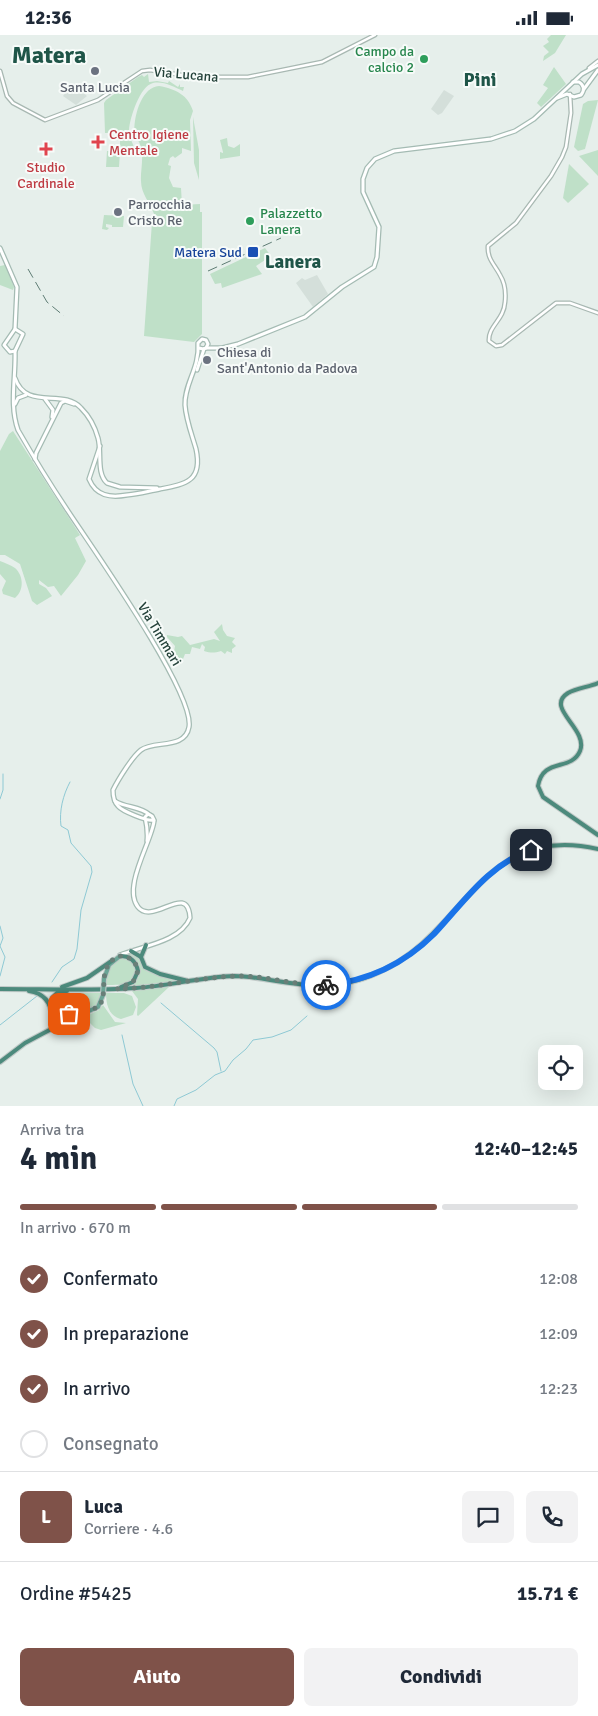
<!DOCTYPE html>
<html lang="it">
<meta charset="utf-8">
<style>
:root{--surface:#fff;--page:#f2f2f3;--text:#1f2937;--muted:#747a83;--line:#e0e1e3;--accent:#7f5249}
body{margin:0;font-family:Signika,sans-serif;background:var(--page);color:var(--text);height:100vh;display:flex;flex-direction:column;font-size:19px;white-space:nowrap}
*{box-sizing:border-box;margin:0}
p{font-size:16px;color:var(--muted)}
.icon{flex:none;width:28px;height:28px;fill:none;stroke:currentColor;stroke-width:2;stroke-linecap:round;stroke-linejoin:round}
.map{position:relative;height:1071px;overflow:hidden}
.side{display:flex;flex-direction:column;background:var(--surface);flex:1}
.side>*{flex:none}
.buttons{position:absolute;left:538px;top:1010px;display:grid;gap:10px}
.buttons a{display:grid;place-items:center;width:45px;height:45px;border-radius:8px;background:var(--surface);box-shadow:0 5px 20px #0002;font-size:25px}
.pin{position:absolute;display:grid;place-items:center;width:42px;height:42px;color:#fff;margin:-21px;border-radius:10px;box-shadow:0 2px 8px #0006}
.courier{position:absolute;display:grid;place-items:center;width:50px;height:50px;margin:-25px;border:4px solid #1a73e8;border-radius:50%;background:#fff;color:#222;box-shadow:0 1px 6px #0007}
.overview em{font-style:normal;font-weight:800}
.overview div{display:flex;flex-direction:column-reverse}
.overview{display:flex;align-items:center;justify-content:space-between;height:85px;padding:0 20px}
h1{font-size:32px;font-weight:800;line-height:38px}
.bar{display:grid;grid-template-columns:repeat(4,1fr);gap:8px 5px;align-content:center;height:60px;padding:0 20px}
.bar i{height:6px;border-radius:4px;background:var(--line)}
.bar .on{background:var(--accent)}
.bar p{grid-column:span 4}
.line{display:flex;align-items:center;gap:12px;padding:0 20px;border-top:1px solid var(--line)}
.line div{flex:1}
.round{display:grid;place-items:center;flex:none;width:52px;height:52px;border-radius:8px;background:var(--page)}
ol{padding:0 20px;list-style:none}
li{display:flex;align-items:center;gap:15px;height:55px}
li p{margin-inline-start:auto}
li .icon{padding:5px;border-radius:50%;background:var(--accent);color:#fff;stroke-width:4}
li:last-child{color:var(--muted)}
li i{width:28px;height:28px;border:2px solid var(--line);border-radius:50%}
.cta{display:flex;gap:10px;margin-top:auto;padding:10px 20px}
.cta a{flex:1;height:58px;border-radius:8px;background:var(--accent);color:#fff;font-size:20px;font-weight:800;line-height:58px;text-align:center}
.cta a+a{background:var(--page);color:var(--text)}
.status{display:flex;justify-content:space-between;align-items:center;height:35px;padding:0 25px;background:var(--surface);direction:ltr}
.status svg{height:14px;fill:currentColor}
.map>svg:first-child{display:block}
.built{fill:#d4dfda}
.green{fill:#bfe0c8}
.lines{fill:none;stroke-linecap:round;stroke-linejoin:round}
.stream{stroke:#8ec9d4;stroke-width:1}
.tertiary-casing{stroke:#a8b8b2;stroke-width:5}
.secondary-casing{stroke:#a4bbb3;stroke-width:5.5}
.primary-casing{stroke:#c2cac8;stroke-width:6}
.trunk-casing{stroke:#c2cac8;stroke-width:6}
.tertiary{stroke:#fff;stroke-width:2.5}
.secondary{stroke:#fff;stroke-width:3}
.primary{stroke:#6aa596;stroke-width:4}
.trunk{stroke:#4c8a7c;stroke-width:4}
.rail{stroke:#5f7d75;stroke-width:1;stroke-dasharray:10 5;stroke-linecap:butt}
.primary-bridge-casing{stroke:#c2cac8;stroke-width:6;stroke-linecap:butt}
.primary-bridge{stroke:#6aa596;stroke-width:4}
.done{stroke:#687f78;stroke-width:5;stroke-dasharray:0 9}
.route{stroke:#1a73e8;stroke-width:6}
.leisure-dot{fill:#2e9e5b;stroke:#f7fbf9;stroke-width:2}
.worship-dot{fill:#6b7280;stroke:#f7fbf9;stroke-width:2}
.health-dot{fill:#e0444e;stroke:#f7fbf9;stroke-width:2}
.transit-dot{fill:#1a4fb4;stroke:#f7fbf9;stroke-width:2}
.labels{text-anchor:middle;stroke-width:4;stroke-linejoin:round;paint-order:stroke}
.leisure-label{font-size:14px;fill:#27864d;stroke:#f7fbf9;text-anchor:end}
.street-label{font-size:14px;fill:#24423a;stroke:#f7fbf9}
.worship-label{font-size:14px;fill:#5b616d;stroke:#f7fbf9;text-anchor:start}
.health-label{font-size:14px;fill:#be3a42;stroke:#f7fbf9;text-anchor:start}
.transit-label{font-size:14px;fill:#164399;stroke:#f7fbf9;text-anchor:end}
.district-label{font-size:19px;font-weight:bold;fill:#1f5548;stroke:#f7fbf9}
.town-label{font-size:24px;font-weight:bold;fill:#1f5548;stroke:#f7fbf9}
</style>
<div class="status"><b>12:36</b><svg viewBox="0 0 49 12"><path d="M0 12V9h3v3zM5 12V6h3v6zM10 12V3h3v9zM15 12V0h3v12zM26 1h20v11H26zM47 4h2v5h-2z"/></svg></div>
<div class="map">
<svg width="598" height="1071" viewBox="0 0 598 1071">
<rect width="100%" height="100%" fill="#e6efeb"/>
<!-- built -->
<g class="built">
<path d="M72 49 87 61 76 70 63 61Z"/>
<path d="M444 55 454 61 442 78 438 80 431 74Z"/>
<path d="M317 240 328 259 313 272 296 248 302 243 305 245Z"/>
</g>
<!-- green -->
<g class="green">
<path d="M551 0H566L555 18 543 26 544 21 549 17 543 11 549 7 547 4Z"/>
<path d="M554 32 566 49 541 72 537 68 548 53 543 50Z"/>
<path d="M148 39 149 47 157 46 168 48 169 46 178 52 180 49V52H184L183 56C174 52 164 46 153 48 140 51 130 82 129 95 129 103 134 109 135 117H120L119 132H106L107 116H120V98H105L104 68 106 65 138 42 142 40 144 42Z"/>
<path d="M159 51C176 54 188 60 193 76L190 85 191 116 182 113V118L175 123 173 121 170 123 168 130 171 131 169 143 173 152 181 153 182 170 200 169V177H202V299L194 307 144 301 152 187 163 184 154 179C150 167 141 159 141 146 140 134 147 113 135 102 132 87 140 52 159 51Z"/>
<path d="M598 65 585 114 578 116 574 112 583 69 588 66Z"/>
<path d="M193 82 199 115V145L194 128Z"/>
<path d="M227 103 228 111 234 113 240 109V121L220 124V117L223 118V117L220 105Z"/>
<path d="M598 115V141L579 121Z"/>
<path d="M569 129 589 149 568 168 563 163Z"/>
<path d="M104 180 124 181 123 192H112V190L106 189V192L109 193 107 195 102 194Z"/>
<path d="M265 213 271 221 256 231 262 239 222 253 221 248 215 249 210 239Z"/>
<path d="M5 230 14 252 13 255 0 250V231Z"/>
<path d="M13 396 80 500 75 503 86 526 78 540 61 561 54 551 48 552 39 545V549L46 553 52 561 37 570 32 566 20 529 5 520H0V416L9 399Z"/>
<path d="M0 526C5 528 11 530 15 533 24 541 24 556 15 563L3 559 2 555 6 546 0 539Z"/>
<path d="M222 589 223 595 227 601 235 603 232 607 236 611 232 614V618L227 616 225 619 221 616C214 618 211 618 204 616L205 612 202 609 200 614 192 612 190 619H185L183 624 179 623 176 629 172 627 175 611 167 602V600L178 602 182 601 190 610 214 604 220 606 214 597Z"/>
<path d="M133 918C140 923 141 930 147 936L177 947 129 951C148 941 137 930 126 920Z"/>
<path d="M120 923 132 926C145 950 123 950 106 950 105 937 111 930 120 923Z"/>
<path d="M169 952 138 981 137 980 138 964 132 956Z"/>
<path d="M60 958H101C100 979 66 984 54 970V964Z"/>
<path d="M106 958H124L132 961 136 972 133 980 121 984C109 981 106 970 106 958Z"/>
<path d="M103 970 115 987 126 988 101 995 95 993 84 982 99 975Z"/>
</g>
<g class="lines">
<!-- stream -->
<g class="stream">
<path d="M0 764 3 755V739"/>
<path d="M0 891 3 903 0 911 5 922 0 941"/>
<path d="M52 947 62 932 74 924 77 914 81 875 92 837 91 831 71 808 68 795 61 791C59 776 63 760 70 747"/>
<path d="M161 968 214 1013 217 1017 221 1036"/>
<path d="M0 990 37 961"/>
<path d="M122 1000 133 1049 143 1071"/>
<path d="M174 1071 177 1064 196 1055 215 1040 225 1036 233 1025 246 1014 253 1005 272 1002 291 995 307 981"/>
</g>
<defs>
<g id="tertiary">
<path d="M589 33 598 26"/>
<path d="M0 36 7 61 13 68 45 85 98 65 142 36 150 35 194 42H248L322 27 375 0"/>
<path d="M570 59 571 78 566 112 562 122 551 141 516 188 488 211C487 224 495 230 500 240 505 248 506 258 505 267 504 285 488 291 489 306L496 311 502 310 556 268H570L598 278"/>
</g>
<g id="secondary">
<path d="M584 54 598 35"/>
<path d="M557 63 567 59 574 62 581 60C585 55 584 50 579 47H573"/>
<path d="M0 213 17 252 15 294"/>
<path d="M15 294 23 299 15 316 10 317 4 310Z"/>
<path d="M206 313H222L238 309 305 282 342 252 374 232 377 222 379 192 363 157V144L367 133 375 124 394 116 491 104 515 96 534 84 582 39 598 30"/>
<path d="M15 316C16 342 9 370 18 395 34 423 50 449 68 476 91 511 195 658 189 692 185 715 154 705 141 715 132 722 118 745 113 755 113 761 114 767 118 771 122 776 148 787 154 785L152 781 148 779 145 782C147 791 148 797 147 806"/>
<path d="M197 335 204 314"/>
<path d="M15 343C26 376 63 353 81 373 89 381 95 392 98 403 102 417 96 438 107 448L120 452 157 453"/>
<path d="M45 364 53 375 52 382"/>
<path d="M15 369 18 363 26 360"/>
<path d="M100 411 89 444C96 461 110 463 127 460 138 459 149 456 160 454 186 449 203 446 196 414 192 400 186 385 185 370 184 349 200 333 198 308L202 304 206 305 208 309 206 313 203 314 199 313"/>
<path d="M35 424 36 418 61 368 65 366 74 369"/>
<path d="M115 766C126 773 140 771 150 780"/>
<path d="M120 920C142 911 180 907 190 883 188 846 153 891 138 872 122 852 152 806 154 786"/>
</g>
<g id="primary">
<path d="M104 944 109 930 120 921"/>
<path d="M64 978 77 979"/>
<path d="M66 986 98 972 103 960"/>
</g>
<g id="trunk">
<path d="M598 648C589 652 577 653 568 658 544 673 589 694 580 716 571 737 543 722 538 751L543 762 598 800"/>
<path d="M146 910 141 922 145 932 160 939 188 946"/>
<path d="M131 916 141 922"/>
<path d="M120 921C130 921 136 926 138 936L133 947 121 952"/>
<path d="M62 952 87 943 113 925"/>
<path d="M0 954C45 954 91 956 136 953 169 951 201 942 234 941 253 941 272 946 290 948 320 953 352 950 379 937 466 899 481 787 598 814"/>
<path d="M29 956C43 958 51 967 52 982"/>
<circle cx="59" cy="984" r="7"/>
<path d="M59 977 52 971V963L59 956H67"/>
<path d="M0 1027 25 1008 57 991"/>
</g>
</defs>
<!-- tertiary casing -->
<use href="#tertiary" class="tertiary-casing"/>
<!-- secondary casing -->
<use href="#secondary" class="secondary-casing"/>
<!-- primary casing -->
<use href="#primary" class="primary-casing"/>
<!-- trunk casing -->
<use href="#trunk" class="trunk-casing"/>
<!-- tertiary -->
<use href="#tertiary" class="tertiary"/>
<!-- secondary -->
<use href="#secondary" class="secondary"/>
<!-- primary -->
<use href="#primary" class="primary"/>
<!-- trunk -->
<use href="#trunk" class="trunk"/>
<!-- rail -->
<g class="rail">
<path d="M28 234 47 267 64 281"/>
<path d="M208 236 281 203"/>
</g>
<defs>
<path id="primary-bridge" d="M103 960 104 944"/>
</defs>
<!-- primary-bridge casing -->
<use href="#primary-bridge" class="primary-bridge-casing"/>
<!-- primary-bridge -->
<use href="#primary-bridge" class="primary-bridge"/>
</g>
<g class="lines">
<!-- done -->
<path class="done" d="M69 979 64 978 66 986 98 972C100 969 103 966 103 961 105 948 101 933 114 924 119 920 124 920 129 923 135 926 137 931 138 936L133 947 117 954C157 953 195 943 235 941 265 940 295 951 326 950"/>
<!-- route -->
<path class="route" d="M326 950C368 946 404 929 434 899 464 867 488 830 531 815"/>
</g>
<!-- markers -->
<g class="leisure-dot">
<circle cx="424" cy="24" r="5"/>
<circle cx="250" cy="186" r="5"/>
</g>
<g class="worship-dot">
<circle cx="95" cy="36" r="5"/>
<circle cx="118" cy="177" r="5"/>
<circle cx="207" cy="325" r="5"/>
</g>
<g class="health-dot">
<path d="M95.5 99.5h5v5h5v5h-5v5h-5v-5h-5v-5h5z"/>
<path d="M43.5 106.5h5v5h5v5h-5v5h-5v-5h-5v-5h5z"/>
</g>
<rect class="transit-dot" x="247" y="211" width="12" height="12" rx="2.5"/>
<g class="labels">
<!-- leisure labels -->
<g class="leisure-label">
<text x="414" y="21">Campo da<tspan x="414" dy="16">calcio 2</tspan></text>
<text x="260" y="183" text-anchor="start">Palazzetto<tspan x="260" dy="16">Lanera</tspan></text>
</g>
<!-- street labels -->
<g class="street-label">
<text transform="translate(186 39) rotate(5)" y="5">Via Lucana</text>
<text transform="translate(160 599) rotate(59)" y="5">Via Timmari</text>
</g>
<!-- worship labels -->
<g class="worship-label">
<text x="95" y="57" text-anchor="middle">Santa Lucia</text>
<text x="128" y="174">Parrocchia<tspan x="128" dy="16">Cristo Re</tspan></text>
<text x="217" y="322">Chiesa di<tspan x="217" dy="16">Sant'Antonio da Padova</tspan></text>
</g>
<!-- health labels -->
<g class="health-label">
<text x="109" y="104">Centro Igiene<tspan x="109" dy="16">Mentale</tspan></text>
<text x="46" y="137" text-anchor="middle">Studio<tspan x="46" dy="16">Cardinale</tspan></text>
</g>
<!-- transit labels -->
<g class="transit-label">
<text x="242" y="222">Matera Sud</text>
</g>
<!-- district labels -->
<g class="district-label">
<text x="480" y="51">Pini</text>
<text x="293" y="233">Lanera</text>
</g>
<!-- town labels -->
<g class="town-label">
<text x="49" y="28">Matera</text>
</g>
</g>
</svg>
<div class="buttons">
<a><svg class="icon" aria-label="locate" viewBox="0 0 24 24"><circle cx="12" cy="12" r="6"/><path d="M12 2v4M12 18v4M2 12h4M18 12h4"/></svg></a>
</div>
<div class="pin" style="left:69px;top:979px;background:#ea580c"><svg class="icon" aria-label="bag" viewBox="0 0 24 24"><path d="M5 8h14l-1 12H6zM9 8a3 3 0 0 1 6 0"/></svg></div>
<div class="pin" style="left:531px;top:815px;background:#1f2937"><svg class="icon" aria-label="home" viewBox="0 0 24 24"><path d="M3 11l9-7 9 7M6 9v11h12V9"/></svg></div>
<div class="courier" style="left:326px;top:950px"><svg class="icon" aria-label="bike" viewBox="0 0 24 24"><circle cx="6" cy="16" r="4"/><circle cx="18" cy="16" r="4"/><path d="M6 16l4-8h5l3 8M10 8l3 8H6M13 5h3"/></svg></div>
</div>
<section class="side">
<div class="overview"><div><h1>4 min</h1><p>Arriva tra</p></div><em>12:40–12:45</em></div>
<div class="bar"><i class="on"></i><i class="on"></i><i class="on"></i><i></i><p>In arrivo · 670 m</p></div>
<ol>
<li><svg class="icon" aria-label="check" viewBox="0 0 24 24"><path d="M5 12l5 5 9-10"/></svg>Confermato<p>12:08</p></li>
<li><svg class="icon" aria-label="check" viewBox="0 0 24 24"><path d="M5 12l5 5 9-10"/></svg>In preparazione<p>12:09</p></li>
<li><svg class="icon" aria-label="check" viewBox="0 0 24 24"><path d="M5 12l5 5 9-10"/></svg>In arrivo<p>12:23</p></li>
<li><i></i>Consegnato</li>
</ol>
<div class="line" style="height:90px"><b class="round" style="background:var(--accent);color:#fff">L</b><div><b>Luca</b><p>Corriere · 4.6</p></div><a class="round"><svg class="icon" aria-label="chat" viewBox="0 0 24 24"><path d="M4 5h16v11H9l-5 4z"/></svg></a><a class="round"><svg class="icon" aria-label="phone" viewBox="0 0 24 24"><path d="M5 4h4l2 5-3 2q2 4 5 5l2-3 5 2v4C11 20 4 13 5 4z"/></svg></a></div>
<div class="line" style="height:65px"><div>Ordine #5425</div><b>15.71 €</b></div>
<div class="cta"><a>Aiuto</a><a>Condividi</a></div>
</section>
